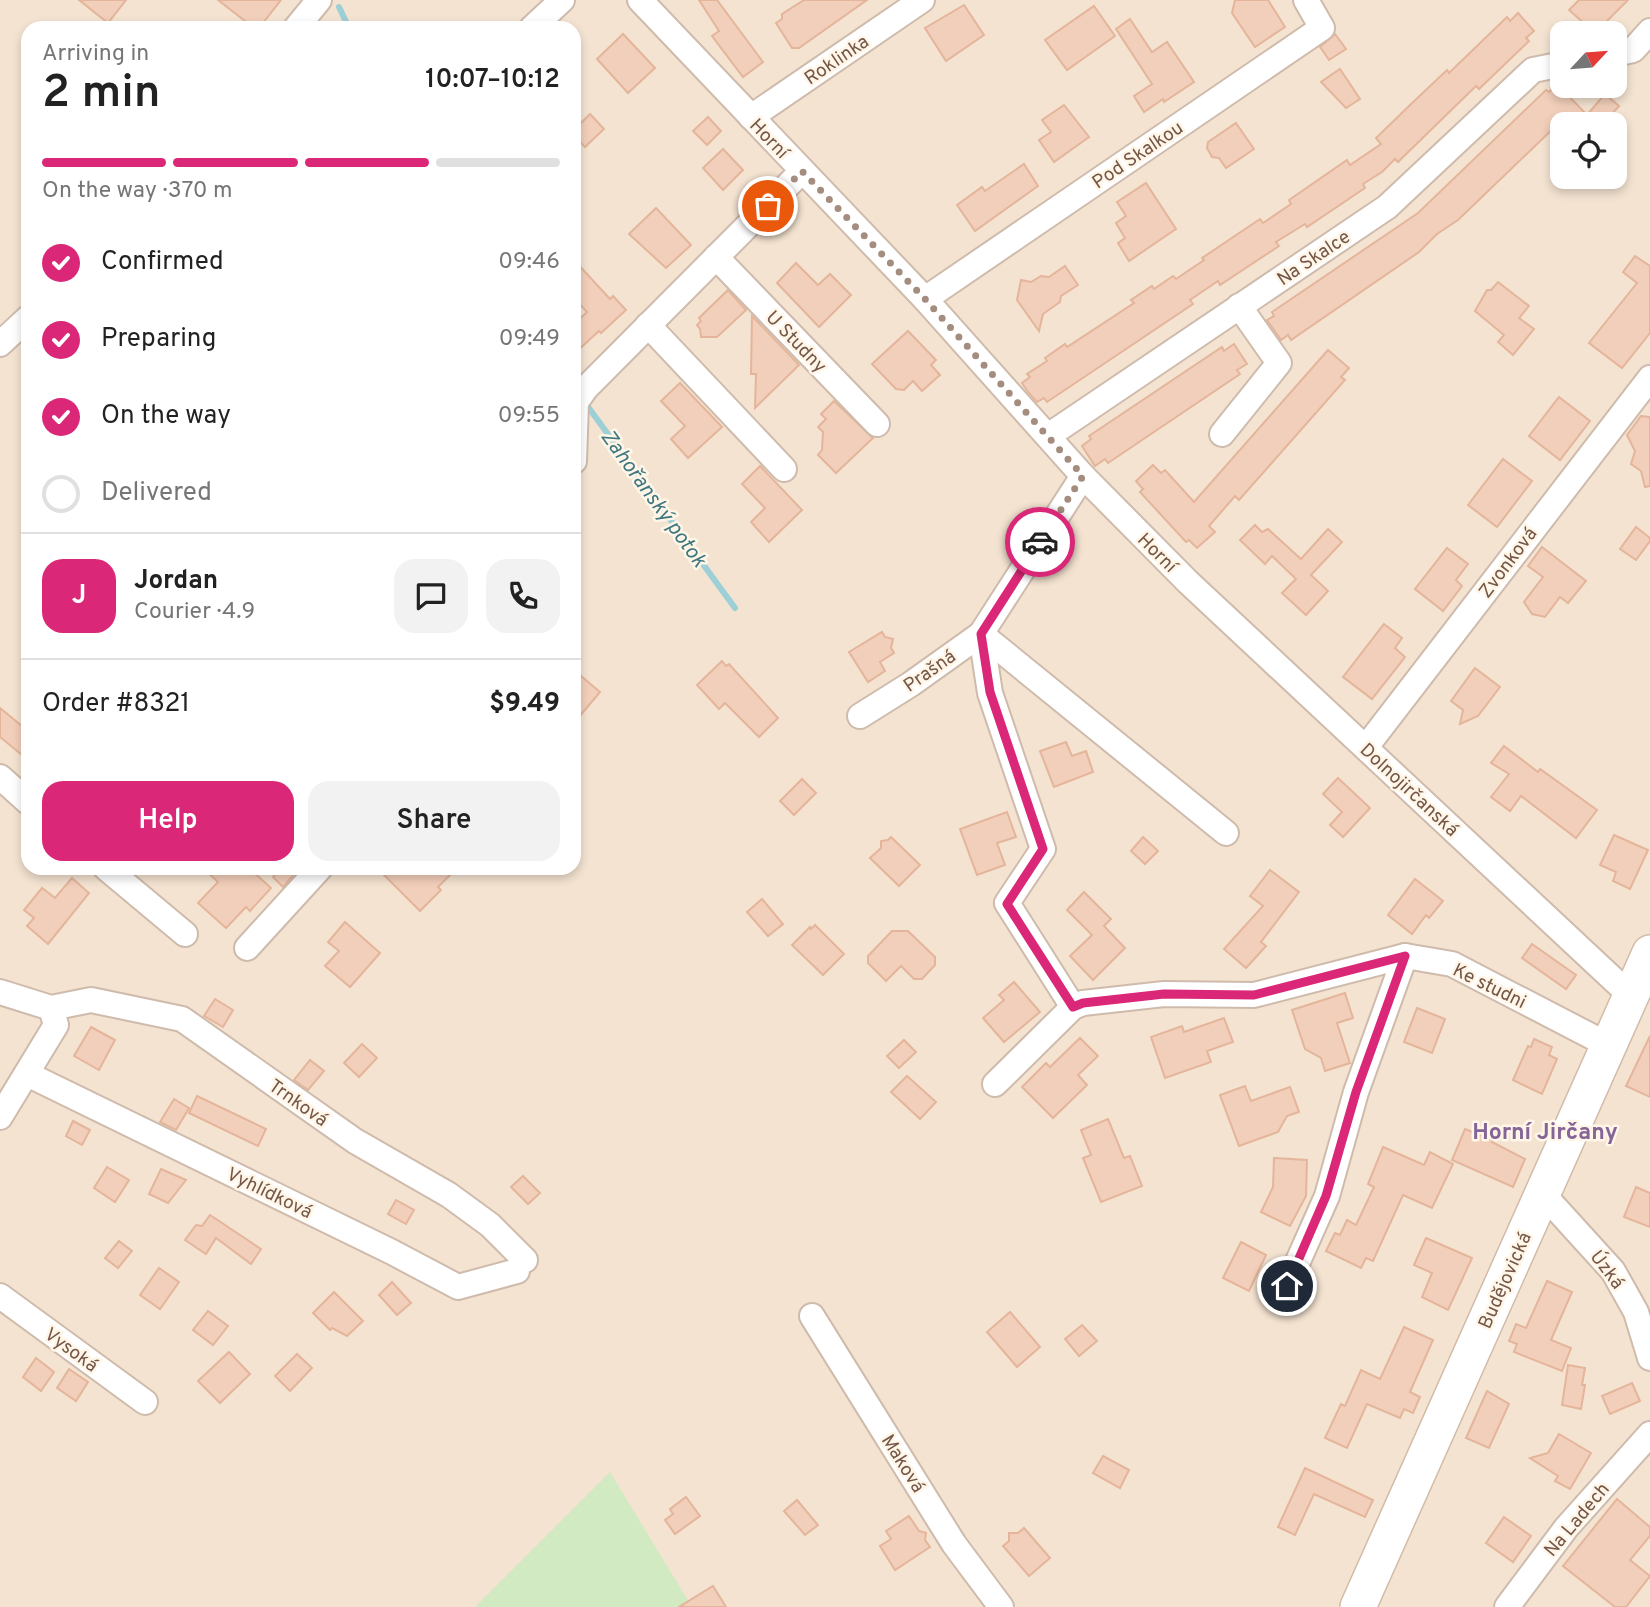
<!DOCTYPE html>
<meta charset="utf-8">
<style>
:root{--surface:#fff;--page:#f2f2f2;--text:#222;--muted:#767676;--line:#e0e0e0;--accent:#db2777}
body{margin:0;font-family:Overpass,sans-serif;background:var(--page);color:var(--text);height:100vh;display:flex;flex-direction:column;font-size:26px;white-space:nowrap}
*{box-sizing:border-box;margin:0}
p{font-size:23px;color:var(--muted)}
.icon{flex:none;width:38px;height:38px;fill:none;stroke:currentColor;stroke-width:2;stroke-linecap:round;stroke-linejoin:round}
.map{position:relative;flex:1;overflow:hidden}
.side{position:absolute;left:21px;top:21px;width:560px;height:854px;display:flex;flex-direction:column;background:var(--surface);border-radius:21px;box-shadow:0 4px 10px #0003}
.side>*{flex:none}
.needle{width:46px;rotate:64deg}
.buttons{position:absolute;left:1550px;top:21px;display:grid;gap:14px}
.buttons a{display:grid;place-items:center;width:77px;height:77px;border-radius:14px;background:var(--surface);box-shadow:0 4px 10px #0003;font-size:35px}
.pin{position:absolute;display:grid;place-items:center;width:60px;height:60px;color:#fff;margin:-30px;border:4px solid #fff;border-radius:50%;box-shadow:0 2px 7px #0007}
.courier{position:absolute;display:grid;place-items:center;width:70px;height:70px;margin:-35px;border:5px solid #db2777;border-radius:50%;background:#fff;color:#222;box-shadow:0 2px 9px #0007}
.head em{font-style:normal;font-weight:600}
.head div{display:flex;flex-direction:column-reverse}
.head{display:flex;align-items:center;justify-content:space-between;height:119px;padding:0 21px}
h1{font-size:46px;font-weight:600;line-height:52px}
.bar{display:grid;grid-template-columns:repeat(4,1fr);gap:10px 7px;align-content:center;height:84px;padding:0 21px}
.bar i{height:9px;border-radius:5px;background:var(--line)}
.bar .current{background:var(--accent)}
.bar p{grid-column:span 4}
.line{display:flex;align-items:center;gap:18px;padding:0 21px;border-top:2px solid var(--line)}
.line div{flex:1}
.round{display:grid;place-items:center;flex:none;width:74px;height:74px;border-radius:21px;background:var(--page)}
ol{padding:0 21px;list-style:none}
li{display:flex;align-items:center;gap:21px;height:77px}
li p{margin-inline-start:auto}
li .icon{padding:7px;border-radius:50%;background:var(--accent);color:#fff;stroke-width:4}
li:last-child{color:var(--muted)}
li i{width:38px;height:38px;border:4px solid var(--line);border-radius:50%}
.primary-button{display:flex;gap:14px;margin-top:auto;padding:14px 21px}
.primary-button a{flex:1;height:80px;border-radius:21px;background:var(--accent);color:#fff;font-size:28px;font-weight:600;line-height:80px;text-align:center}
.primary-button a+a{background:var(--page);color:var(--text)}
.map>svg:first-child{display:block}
.residential{fill:#f4e3d1;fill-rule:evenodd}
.green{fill:#d2eac1}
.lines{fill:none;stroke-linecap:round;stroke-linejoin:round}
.stream{stroke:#9dcfd7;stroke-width:6}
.building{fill:#f2cfba;stroke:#e4b59a;stroke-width:2}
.minor-casing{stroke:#cfbbac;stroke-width:28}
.secondary-casing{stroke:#d2bba9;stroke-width:38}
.minor{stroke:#fff;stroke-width:24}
.secondary{stroke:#fff;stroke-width:35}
.done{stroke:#a48d7f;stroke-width:7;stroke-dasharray:0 12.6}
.route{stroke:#db2777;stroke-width:9}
.labels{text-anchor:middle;stroke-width:5;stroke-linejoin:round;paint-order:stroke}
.street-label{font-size:19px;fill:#745749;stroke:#fff6e8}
.water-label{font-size:21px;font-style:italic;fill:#3f7780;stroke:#fff6e8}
.quarter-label{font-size:23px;font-weight:bold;fill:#856497;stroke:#fff6e8}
</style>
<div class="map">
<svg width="1650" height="1607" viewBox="0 0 1650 1607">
<rect width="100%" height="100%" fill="#fcf2e2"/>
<!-- residential -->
<path class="residential" d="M0 0H1650V1607H0ZM28 28H574V868H28ZM1563 33H1615V86H1563ZM1563 124H1615V177H1563Z"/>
<!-- green -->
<path class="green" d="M610 1472 692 1607H475Z"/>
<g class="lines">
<!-- stream -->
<g class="stream">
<path d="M339 7 349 28"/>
<path d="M583 400 735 608"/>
</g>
</g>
<!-- building -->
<g class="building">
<path d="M79 0H126L108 23Z"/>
<path d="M218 0H281L259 28H254Z"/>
<path d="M699 0H717L763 62 743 77 712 36 719 31Z"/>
<path d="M804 0H867L799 48H792L776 23 782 19V14Z"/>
<path d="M1235 0H1268L1285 27 1255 47 1232 13Z"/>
<path d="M1579 0H1628L1595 33 1569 10Z"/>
<path d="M964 5 984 35 946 61 925 28Z"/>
<path d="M1094 6 1115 36 1067 70 1045 40Z"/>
<path d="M1518 13 1534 31 1526 38 1529 41 1479 89 1476 86 1398 162 1395 159 1382 172 1363 184 1365 188 1307 227 1305 224 1276 242 1279 246 1220 285 1218 281 1190 300 1193 304 1047 402 1044 398 1037 402 1028 392 1022 383 1030 377 1027 374 1047 361 1045 358 1065 344 1067 347 1134 303 1131 300 1152 286 1154 289 1173 276 1176 279 1204 260 1202 258 1260 219 1263 223 1291 204 1289 200 1347 160 1350 165 1381 144 1376 138 1409 106 1447 70 1449 73 1507 17 1510 21Z"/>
<path d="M1130 19 1152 52 1167 42 1194 82 1164 102 1163 99 1144 112 1134 96 1152 84 1116 29Z"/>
<path d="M623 34 655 68 628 93 597 59Z"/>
<path d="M1335 34 1346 49 1329 60 1320 47Z"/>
<path d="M1340 69 1360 99 1346 108 1321 82Z"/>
<path d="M1557 84 1587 115 1605 94 1619 106 1603 124H1558L1458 220 1437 234 1419 252 1291 340 1288 335 1281 340 1267 320 1274 316 1272 312 1418 213 1546 90 1549 92Z"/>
<path d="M1064 105 1089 137 1054 162 1039 140 1051 132 1042 120Z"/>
<path d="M590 114 604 129 585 147 574 136V130Z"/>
<path d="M708 117 721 131 707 145 693 131Z"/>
<path d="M1236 123 1254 149 1226 168 1219 158 1212 157 1207 148 1208 142Z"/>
<path d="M723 149 743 170 723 190 703 168Z"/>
<path d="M1024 164 1038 186 975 231 957 205 982 187 985 191Z"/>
<path d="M1146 183 1176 229 1129 261 1118 243 1125 238 1116 223 1126 216 1117 202Z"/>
<path d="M656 208 691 245 666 268 629 234Z"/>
<path d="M1635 256 1650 266V333L1622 368 1589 343 1637 283 1623 272Z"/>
<path d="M574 260 610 299 613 296 626 310 601 333 599 331 574 354V324L587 312 574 298Z"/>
<path d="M796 263 818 285 830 274 851 295 819 327 777 283Z"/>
<path d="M1065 266 1078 285 1061 296 1060 302 1043 314 1039 331 1017 300 1021 280 1031 282 1041 276 1049 277Z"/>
<path d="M1498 282 1529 306 1519 318 1534 329 1513 355 1498 342 1504 335 1475 311 1487 290H1491Z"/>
<path d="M728 290 746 310 717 337H701L700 329 697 325 701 321 699 318Z"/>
<path d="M752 316 799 365 755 408 756 374H751Z"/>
<path d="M908 331 936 360 931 365 940 375 922 391 913 381 904 390 896 389 872 364Z"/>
<path d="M1234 344 1247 364 1237 370 1240 374 1108 463 1105 459 1095 466 1082 446 1091 439 1089 436 1222 347 1224 351Z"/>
<path d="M1328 350 1349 368 1341 377 1345 380 1239 500 1235 496 1209 526 1215 532 1197 548 1189 540 1186 542 1140 492 1143 489 1136 481 1153 465 1161 473 1165 470 1194 502Z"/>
<path d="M680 383 722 427 688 458 671 439 685 426 661 401Z"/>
<path d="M1559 397 1590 421 1560 460 1529 436Z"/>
<path d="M834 401 873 438 836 473 818 455 822 450 823 432 818 427 826 419 821 414Z"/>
<path d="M1641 416 1650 417V486L1645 487 1641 471 1631 464 1635 451 1627 435Z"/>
<path d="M1503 459 1532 481 1497 527 1468 505Z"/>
<path d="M760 466 802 510 769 542 751 522 765 508 742 484Z"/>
<path d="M1255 525 1262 532 1268 529 1301 559 1328 529 1342 542 1311 575 1328 591 1306 615 1282 593 1296 579 1272 556 1265 564 1240 540Z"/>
<path d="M1636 527 1650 538V541L1636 560 1620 549Z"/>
<path d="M1542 547 1586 581 1568 603 1560 597 1545 617 1532 614 1524 602 1543 577 1528 566Z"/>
<path d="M1447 548 1468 564 1456 580 1462 586 1443 611 1415 589Z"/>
<path d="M1384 624 1402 638 1395 648 1405 657 1372 699 1343 677Z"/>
<path d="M882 632 885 637 893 639 891 648 894 653 880 662 885 671 868 682 849 652Z"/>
<path d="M722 661 726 666 729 664 778 718 759 737 725 703 719 709 697 685Z"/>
<path d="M1475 668 1500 687 1478 716 1460 724 1463 710 1451 701Z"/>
<path d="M574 670 600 692 574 723Z"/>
<path d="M0 708 28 731V760L0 737Z"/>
<path d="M1066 742 1072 756 1086 751 1093 772 1054 787 1040 751Z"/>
<path d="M1504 746 1538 772 1540 769 1597 810 1576 838 1521 796 1510 811 1491 797 1509 774 1491 763Z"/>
<path d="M1338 778 1370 808 1343 837 1330 825 1342 812 1323 794Z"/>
<path d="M802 779 816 793 794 815 780 801Z"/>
<path d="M1007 812 1016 837 997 843 1005 865 977 875 960 829Z"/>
<path d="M1614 835 1648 850 1630 889 1613 881 1616 872 1600 865Z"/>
<path d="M891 837 920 865 899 886 870 858 881 848V841L888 840Z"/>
<path d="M1143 837 1158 851 1145 864 1131 851Z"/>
<path d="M203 868H249L271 888 250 911 246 907 226 928 198 903 218 882Z"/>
<path d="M281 868H291L296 872 283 887 273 877Z"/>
<path d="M377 868H457L438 887 441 890 420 911Z"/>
<path d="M1270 870 1299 892 1261 942 1266 946 1246 968 1224 949 1263 906 1250 896Z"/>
<path d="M72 878 89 893 48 944 27 926 34 918 24 910 42 888 55 898Z"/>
<path d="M1415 879 1443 901 1429 918 1426 915 1412 934 1388 915Z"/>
<path d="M1084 892 1111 919 1104 926 1125 948 1093 980 1070 956 1092 935 1067 910Z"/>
<path d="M762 899 783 924 768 936 747 912Z"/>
<path d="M345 922 380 953 350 987 325 966 339 951 328 942Z"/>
<path d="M815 925 844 954 823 975 792 945 810 927 811 929Z"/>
<path d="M892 931H908L935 957V965L922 979H914L901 966 886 981 868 963V956Z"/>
<path d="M1532 944 1576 975 1566 989 1522 958Z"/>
<path d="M1014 982 1040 1012 1004 1042 983 1018 1004 1000 999 995Z"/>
<path d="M1345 993 1353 1018 1337 1023 1350 1063 1325 1071 1321 1058 1305 1049 1292 1010Z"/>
<path d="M215 999 233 1010 223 1027 204 1016Z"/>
<path d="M1417 1008 1445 1019 1432 1053 1404 1042Z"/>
<path d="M1224 1018 1233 1042 1207 1051 1211 1062 1165 1078 1151 1037 1182 1026 1184 1032Z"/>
<path d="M91 1027 115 1040 99 1070 74 1056Z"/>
<path d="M1650 1036V1097L1626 1086Z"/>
<path d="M1080 1038 1098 1056 1078 1075 1087 1085 1053 1118 1022 1087 1046 1063 1050 1067Z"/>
<path d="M1534 1039 1552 1047 1549 1055 1557 1059 1542 1094 1513 1080 1528 1046 1531 1047Z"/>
<path d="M904 1040 916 1052 899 1068 887 1056Z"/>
<path d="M362 1044 377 1058 359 1077 344 1063Z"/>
<path d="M310 1060 324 1071 308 1090 294 1080Z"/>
<path d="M907 1076 936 1102 920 1119 891 1092Z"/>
<path d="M1245 1086 1251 1101 1290 1087 1299 1112 1287 1116 1278 1132 1239 1146 1220 1095Z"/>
<path d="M197 1096 266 1129 258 1146 189 1113Z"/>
<path d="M174 1099 189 1108 176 1130 160 1122Z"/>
<path d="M1108 1119 1124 1158 1130 1156 1142 1186 1101 1202 1083 1158 1091 1155 1081 1130Z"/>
<path d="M73 1121 90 1130 82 1145 66 1136Z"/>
<path d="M1465 1129 1493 1140 1492 1142 1525 1159 1513 1187 1452 1160Z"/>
<path d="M1383 1147 1424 1165 1430 1152 1453 1164 1432 1208 1403 1195 1373 1261 1366 1258 1361 1268 1326 1251 1335 1233 1340 1235 1347 1220 1356 1225 1374 1187 1368 1184Z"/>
<path d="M1274 1158 1307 1160 1306 1196 1290 1226 1261 1212 1273 1187Z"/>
<path d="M107 1167 129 1180 115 1202 94 1188Z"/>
<path d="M161 1169 186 1180 168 1203 149 1194Z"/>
<path d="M523 1176 540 1193 528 1204 511 1187Z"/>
<path d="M1636 1187 1650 1193V1227L1624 1217Z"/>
<path d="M396 1200 414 1210 406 1224 388 1214Z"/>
<path d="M210 1215 261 1249 251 1264 216 1238 206 1254 185 1240 196 1225 202 1226Z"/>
<path d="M1426 1238 1472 1258 1448 1310 1422 1297 1432 1273 1414 1265Z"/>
<path d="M119 1241 132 1251 118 1268 105 1258Z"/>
<path d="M1241 1242 1266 1255 1249 1291 1223 1278Z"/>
<path d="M159 1268 179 1282 160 1309 140 1295Z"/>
<path d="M1547 1281 1572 1292 1551 1340 1571 1348 1562 1371 1514 1352 1517 1344 1509 1341 1516 1324 1526 1328Z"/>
<path d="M392 1282 411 1303 397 1315 379 1295Z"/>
<path d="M334 1292 363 1321 347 1336 332 1328 330 1330 313 1313Z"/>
<path d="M208 1311 228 1326 213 1345 193 1330Z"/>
<path d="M1010 1312 1040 1347 1017 1367 987 1332Z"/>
<path d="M1082 1325 1097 1341 1079 1356 1065 1339Z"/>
<path d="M1404 1327 1433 1340 1410 1392 1420 1397 1413 1413 1404 1409 1400 1418 1367 1404 1347 1448 1325 1438 1341 1404 1345 1406 1361 1370 1380 1379Z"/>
<path d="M229 1352 250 1374 220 1403 198 1381Z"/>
<path d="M297 1354 312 1368 290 1391 275 1376Z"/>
<path d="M36 1358 54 1372 41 1391 23 1377Z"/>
<path d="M1568 1365 1585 1368 1582 1385H1585L1581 1409 1562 1405Z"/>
<path d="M69 1369 88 1382 76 1401 57 1388Z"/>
<path d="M1632 1383 1640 1401 1610 1414 1602 1396Z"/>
<path d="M1487 1391 1509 1404 1489 1448 1466 1438Z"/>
<path d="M1559 1434 1591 1453 1570 1489 1555 1481 1558 1476 1530 1458 1548 1453Z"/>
<path d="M1103 1456 1129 1470 1120 1488 1093 1473Z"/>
<path d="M1305 1468 1373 1500 1365 1517 1314 1494 1295 1535 1278 1527Z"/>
<path d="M686 1497 700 1516 675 1534 665 1520 673 1514 670 1509Z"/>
<path d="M1617 1499 1650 1527V1536L1630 1560 1650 1576 1626 1607H1615L1563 1566Z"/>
<path d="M797 1500 818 1525 805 1535 784 1511Z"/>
<path d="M909 1516 919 1531 926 1533 925 1540 930 1547 895 1570 880 1546 891 1539 886 1531Z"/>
<path d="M1504 1517 1531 1536 1513 1562 1486 1543Z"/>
<path d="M1024 1528 1050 1558 1029 1576 1003 1546 1009 1541V1533H1018Z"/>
<path d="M713 1586 726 1607H679Z"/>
</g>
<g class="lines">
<defs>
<g id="minor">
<path d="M640 0 925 299 1083 476 1188 582 1631 996"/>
<path d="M296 28 319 0"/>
<path d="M532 28 562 0"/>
<path d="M1615 54 1633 50 1650 31"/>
<path d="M751 117 922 0"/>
<path d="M716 257 877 424"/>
<path d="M925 299 1322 28 1306 0"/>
<path d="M648 325 784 469"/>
<path d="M0 344 28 318"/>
<path d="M1222 434 1279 363 1239 306"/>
<path d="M1048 436 1387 207 1533 70 1563 64"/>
<path d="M574 461 576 402 586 388 802 171"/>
<path d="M981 634 990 693 1043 849 1007 903 1073 1007"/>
<path d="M981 634 1226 833"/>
<path d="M860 716 911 684 981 634 1083 476"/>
<path d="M1366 747 1650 378"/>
<path d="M0 777 28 802"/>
<path d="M106 868 185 934"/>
<path d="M247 948 320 868"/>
<path d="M0 992 51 1008 91 1000 182 1019 355 1141 449 1195 490 1225 525 1260"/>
<path d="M27 1074 392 1252 458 1287 517 1271"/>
<path d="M995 1084 1073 1007 1083 1003 1164 994 1254 995 1405 956 1452 964 1610 1046"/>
<path d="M0 1117 56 1025 51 1008"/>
<path d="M1543 1194 1613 1271 1636 1312 1650 1358"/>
<path d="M1287 1286 1327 1196 1356 1092 1405 956"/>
<path d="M0 1296 145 1402"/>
<path d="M812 1316 954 1544 1001 1607"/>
<path d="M1507 1607 1566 1528 1650 1434"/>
</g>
<path id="secondary" d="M1358 1607 1650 953"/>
</defs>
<!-- minor casing -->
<use href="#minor" class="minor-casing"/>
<!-- secondary casing -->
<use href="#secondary" class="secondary-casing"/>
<!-- minor -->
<use href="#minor" class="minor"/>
<!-- secondary -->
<use href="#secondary" class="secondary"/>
</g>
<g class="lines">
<!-- done -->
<path class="done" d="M768 206 802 171 925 299 1083 476 1040 542"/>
<!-- route -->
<path class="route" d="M1040 542 981 634 990 692 1043 849 1007 904 1073 1007 1083 1003 1164 994 1254 995 1405 956 1356 1092 1326 1196 1287 1286"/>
</g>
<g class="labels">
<!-- street labels -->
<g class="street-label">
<text transform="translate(836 59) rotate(-34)" y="7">Roklinka</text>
<text transform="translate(770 138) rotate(46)" y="7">Horní</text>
<text transform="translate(1137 154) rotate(-34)" y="7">Pod Skalkou</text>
<text transform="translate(1313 257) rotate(-34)" y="7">Na Skalce</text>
<text transform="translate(797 341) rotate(46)" y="7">U Studny</text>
<text transform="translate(1158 552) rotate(45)" y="7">Horní</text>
<text transform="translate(1507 562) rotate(-53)" y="7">Zvonková</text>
<text transform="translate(929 670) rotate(-35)" y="7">Prašná</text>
<text transform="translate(1410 789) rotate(43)" y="7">Dolnojirčanská</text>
<text transform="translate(1490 985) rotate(26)" y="7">Ke studni</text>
<text transform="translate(299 1102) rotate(35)" y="7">Trnková</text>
<text transform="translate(270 1192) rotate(26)" y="7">Vyhlídková</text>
<text transform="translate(1608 1269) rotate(53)" y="7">Úzká</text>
<text transform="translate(1504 1280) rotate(-66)" y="7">Budějovická</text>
<text transform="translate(72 1349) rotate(36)" y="7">Vysoká</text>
<text transform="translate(904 1463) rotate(58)" y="7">Maková</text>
<text transform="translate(1576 1519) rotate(-50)" y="7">Na Ladech</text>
</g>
<!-- water labels -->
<g class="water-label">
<text transform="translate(654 498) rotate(54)" y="7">Zahořanský potok</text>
</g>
<!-- quarter labels -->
<g class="quarter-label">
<text x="1545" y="1139">Horní Jirčany</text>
</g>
</g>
</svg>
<div class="buttons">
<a><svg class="needle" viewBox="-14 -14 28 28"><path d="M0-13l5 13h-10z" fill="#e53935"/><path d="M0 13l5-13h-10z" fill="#767676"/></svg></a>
<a><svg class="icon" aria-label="locate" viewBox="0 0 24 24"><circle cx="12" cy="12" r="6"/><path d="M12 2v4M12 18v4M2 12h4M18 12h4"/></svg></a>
</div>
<div class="pin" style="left:768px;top:206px;background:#ea580c"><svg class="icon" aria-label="bag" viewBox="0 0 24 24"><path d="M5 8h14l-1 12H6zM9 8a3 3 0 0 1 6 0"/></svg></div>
<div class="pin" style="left:1287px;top:1286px;background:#1f2937"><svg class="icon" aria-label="home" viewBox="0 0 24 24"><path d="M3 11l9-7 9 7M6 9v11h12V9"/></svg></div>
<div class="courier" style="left:1040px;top:542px"><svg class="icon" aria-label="car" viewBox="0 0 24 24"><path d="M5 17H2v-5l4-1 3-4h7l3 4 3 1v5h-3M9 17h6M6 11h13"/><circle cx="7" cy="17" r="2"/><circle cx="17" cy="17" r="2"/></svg></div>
<section class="side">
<div class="head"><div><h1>2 min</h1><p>Arriving in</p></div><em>10:07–10:12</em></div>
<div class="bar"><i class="current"></i><i class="current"></i><i class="current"></i><i></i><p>On the way · 370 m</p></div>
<ol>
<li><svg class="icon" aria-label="check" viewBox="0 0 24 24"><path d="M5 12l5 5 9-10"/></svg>Confirmed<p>09:46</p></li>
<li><svg class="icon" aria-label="check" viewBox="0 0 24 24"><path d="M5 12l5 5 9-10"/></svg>Preparing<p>09:49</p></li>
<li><svg class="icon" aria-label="check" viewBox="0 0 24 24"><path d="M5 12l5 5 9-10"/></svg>On the way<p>09:55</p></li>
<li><i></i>Delivered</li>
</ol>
<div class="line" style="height:126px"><b class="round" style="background:var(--accent);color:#fff">J</b><div><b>Jordan</b><p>Courier · 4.9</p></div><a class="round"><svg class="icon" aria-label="chat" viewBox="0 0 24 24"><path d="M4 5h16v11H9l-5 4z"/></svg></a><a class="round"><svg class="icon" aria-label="phone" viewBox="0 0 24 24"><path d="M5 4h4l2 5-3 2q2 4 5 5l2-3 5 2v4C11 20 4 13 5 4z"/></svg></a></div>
<div class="line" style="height:91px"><div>Order #8321</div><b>$9.49</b></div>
<div class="primary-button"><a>Help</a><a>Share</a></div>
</section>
</div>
